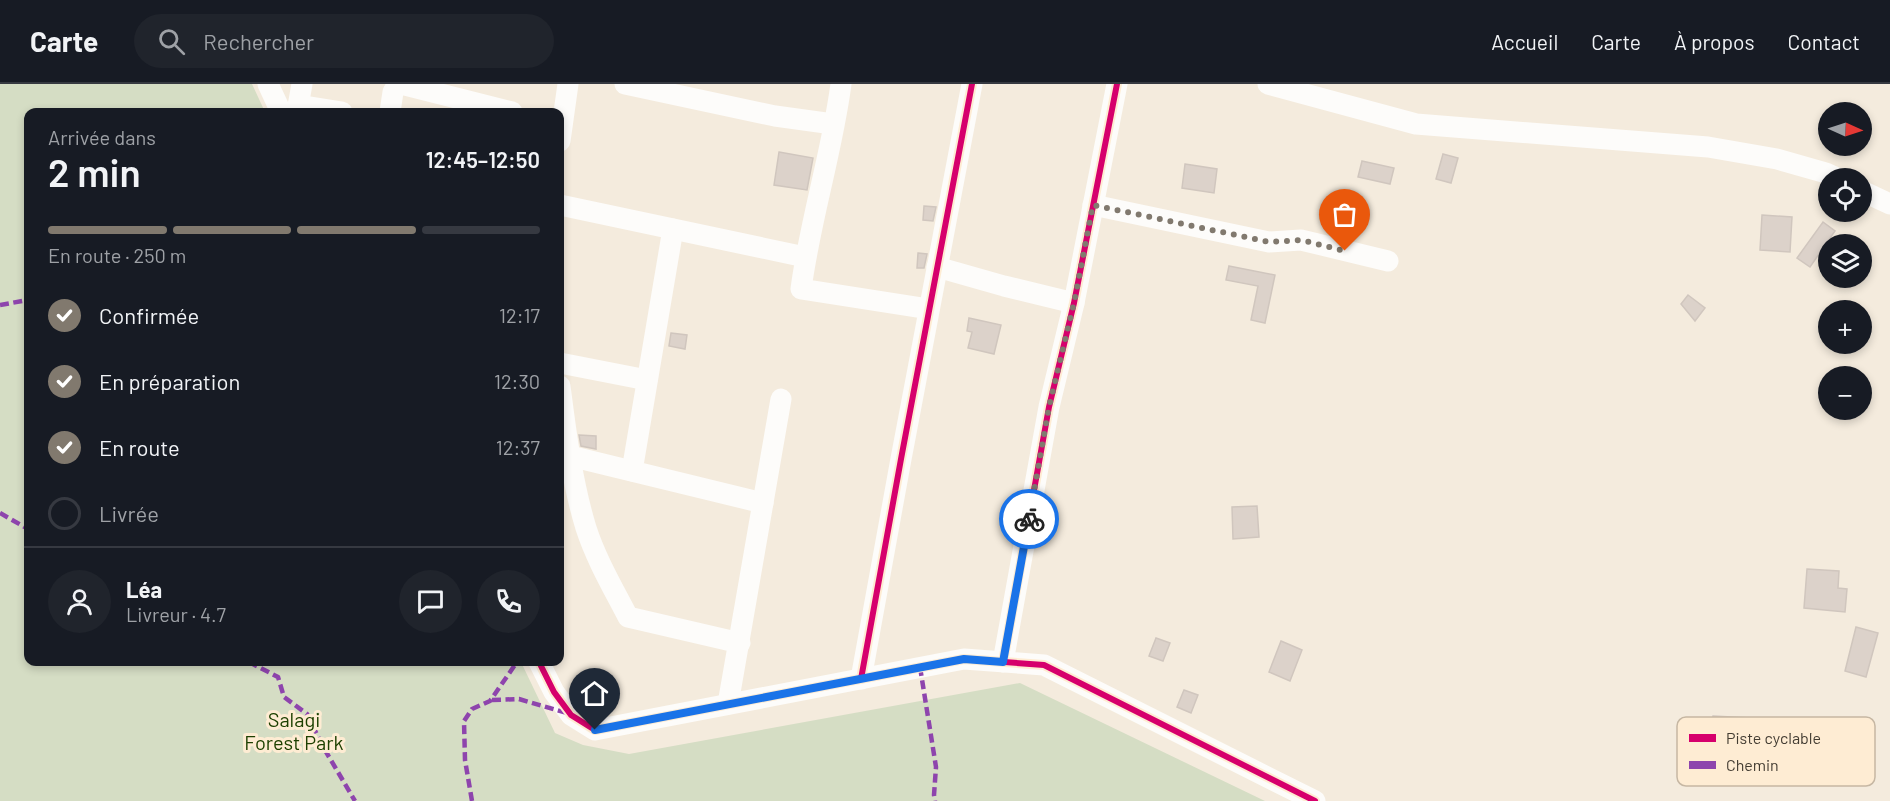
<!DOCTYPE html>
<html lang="fr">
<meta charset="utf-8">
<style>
:root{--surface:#171b24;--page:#20242c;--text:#f1f3f6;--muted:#9ea1a6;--line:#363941;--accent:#81796e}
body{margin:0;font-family:Barlow,sans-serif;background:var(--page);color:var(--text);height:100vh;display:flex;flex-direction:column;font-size:22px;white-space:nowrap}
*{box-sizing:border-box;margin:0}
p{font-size:20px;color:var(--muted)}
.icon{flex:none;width:33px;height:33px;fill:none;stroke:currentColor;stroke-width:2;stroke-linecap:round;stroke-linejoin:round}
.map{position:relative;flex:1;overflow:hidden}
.drawer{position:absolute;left:24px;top:24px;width:540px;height:558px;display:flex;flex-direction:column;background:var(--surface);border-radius:12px;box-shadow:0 3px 9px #0003}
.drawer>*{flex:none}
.needle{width:39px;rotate:93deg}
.buttons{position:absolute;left:1818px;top:18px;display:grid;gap:12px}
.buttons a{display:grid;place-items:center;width:54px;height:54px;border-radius:50%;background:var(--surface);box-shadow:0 3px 9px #0003;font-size:30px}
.pin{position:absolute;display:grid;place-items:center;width:51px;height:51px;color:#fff;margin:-62px -26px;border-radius:50% 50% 50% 0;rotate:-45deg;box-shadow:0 0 6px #0007}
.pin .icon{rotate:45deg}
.courier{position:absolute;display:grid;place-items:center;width:60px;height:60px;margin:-30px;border:4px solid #1a73e8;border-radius:50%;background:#fff;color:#222;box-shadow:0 2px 8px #0007}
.head em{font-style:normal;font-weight:600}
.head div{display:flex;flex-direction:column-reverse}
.head{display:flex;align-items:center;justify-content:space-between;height:102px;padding:0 24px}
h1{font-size:39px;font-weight:600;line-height:45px}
.bar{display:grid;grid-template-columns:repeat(4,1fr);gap:9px 6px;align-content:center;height:72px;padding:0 24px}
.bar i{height:8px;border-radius:4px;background:var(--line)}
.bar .on{background:var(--accent)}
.bar p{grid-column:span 4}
.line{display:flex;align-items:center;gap:15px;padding:0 24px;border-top:2px solid var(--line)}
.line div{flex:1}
.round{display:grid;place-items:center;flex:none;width:63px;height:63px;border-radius:32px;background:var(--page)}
ol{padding:0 24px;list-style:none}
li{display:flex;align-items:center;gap:18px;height:66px}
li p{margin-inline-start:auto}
li .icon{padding:6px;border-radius:50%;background:var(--accent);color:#fff;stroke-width:4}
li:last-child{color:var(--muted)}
li i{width:33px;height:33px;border:3px solid var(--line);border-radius:50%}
header{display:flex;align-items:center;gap:36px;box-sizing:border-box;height:84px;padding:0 30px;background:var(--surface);border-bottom:2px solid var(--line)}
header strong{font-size:28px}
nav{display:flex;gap:33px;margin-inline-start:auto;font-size:21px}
.search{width:420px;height:54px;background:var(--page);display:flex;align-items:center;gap:15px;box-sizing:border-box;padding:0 21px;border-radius:33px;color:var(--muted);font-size:22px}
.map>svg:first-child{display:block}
.green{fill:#d5ddc4}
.building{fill:#dcd2ca;stroke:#d0c6be;stroke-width:1.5}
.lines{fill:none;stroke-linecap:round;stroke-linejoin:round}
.minor{stroke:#fdfcfa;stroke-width:21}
.quiet{stroke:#8e44ad;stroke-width:4.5;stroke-dasharray:9 4.5;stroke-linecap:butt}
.cycleway-casing{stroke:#feecd3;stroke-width:10}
.cycleway{stroke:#d6006c;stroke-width:6}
.done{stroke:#81796e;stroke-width:6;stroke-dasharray:0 10.8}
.route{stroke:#1a73e8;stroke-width:8}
.labels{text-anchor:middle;stroke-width:6;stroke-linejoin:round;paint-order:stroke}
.park-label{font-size:20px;fill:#1d4001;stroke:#feecd3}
.key{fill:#feecd3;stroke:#c6b7a3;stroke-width:1.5}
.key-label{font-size:16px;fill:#433c32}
</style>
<header>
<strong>Carte</strong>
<div class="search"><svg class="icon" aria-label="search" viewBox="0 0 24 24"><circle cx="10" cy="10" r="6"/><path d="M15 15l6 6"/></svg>Rechercher</div>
<nav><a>Accueil</a><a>Carte</a><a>À propos</a><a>Contact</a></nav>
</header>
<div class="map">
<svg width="1890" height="717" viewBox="0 0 1890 717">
<rect width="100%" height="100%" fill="#f4ebdd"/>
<!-- green -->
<path class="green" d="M0 0H252L265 28H28V578H521L555 649 583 661 629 670 1020 599 1265 717H0Z"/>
<!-- building -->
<g class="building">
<path d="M779 68 813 74 807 106 774 101Z"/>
<path d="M1443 70 1458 74 1451 99 1436 95Z"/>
<path d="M1362 77 1394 84 1390 100 1358 93Z"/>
<path d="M1185 80 1217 85 1214 109 1182 104Z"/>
<path d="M924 122 936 123 933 137 923 136Z"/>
<path d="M1762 131 1792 133 1790 168 1760 166Z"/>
<path d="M1823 138 1835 147 1810 183 1797 174Z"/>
<path d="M918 169 927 170 924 184H917Z"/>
<path d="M1229 182 1275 191 1265 239 1251 236 1258 202 1226 196Z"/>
<path d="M1688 211 1705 224 1695 237 1681 220Z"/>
<path d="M969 234 1001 241 994 270 968 264 972 248 967 247Z"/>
<path d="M671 249 687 251 685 265 669 262Z"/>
<path d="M579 351 596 352V365L581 362Z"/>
<path d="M1257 422 1259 453 1233 455 1232 423Z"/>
<path d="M1807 485 1839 487 1838 504 1847 505 1845 528 1804 524Z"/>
<path d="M1856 543 1878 549 1866 593 1845 587Z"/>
<path d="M1156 554 1170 559 1163 577 1149 572Z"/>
<path d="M1281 557 1302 566 1290 597 1269 588Z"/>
<path d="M1184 606 1198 611 1191 629 1177 623Z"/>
<path d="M1713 632 1750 634 1749 649 1711 647Z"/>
</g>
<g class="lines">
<!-- minor -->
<g class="minor">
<path d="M268 0 281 28"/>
<path d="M401 0 512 28"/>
<path d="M625 0 775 32 833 40"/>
<path d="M841 0C832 69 810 136 801 205L929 225"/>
<path d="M1268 0 1416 40 1708 63 1777 75 1826 89 1837 94"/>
<path d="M298 21 342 28"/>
<path d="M297 28 302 0"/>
<path d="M390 28 393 8 398 0"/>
<path d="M560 57 568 0"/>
<path d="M1862 107 1890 120"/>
<path d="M560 121 805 173"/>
<path d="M1093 121 1269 158 1301 156 1388 177"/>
<path d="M937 183 1004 202 1074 219"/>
<path d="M560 279 647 296"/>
<path d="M560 302C566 349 572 398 586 444 596 475 613 504 628 533L740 559"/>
<path d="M570 372 763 419"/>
<path d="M632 387 673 145"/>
<path d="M539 578 554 608 571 631 595 646 964 575 1044 581 1315 717"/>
<path d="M1003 578 1049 323 1074 219 1117 0"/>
<path d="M861 595 901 375 972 0"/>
<path d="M728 620 781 315"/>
</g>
<!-- quiet -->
<g class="quiet">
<path d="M0 221 28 216"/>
<path d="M0 429 28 445"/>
<path d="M249 578 278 593 284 613 307 630 322 661 355 717"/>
<path d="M920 583 936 683 934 711 935 717"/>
<path d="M492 616 519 615 570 630"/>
<path d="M472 717 465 676 464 637 472 625 490 617 517 578"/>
</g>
<defs>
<g id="cycleway">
<path d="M539 578 554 608 571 631 595 646 964 575 1044 581 1315 717"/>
<path d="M1003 578 1049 323 1074 219 1117 0"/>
<path d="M861 595 901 375 972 0"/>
</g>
</defs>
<!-- cycleway casing -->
<use href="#cycleway" class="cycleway-casing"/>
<!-- cycleway -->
<use href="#cycleway" class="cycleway"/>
</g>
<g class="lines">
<!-- done -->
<path class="done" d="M1029 435 1049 323 1074 219 1093 121 1269 158 1301 156 1345 167"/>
<!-- route -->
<path class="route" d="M595 646 964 575 1003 578 1029 435"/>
</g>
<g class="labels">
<!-- park labels -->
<g class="park-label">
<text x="294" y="643">Salagi<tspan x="294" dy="23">Forest Park</tspan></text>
</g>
</g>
<!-- legend -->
<rect x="1677" y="633" width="198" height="69" rx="9" class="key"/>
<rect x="1689" y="650" width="27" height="8" fill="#d6006c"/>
<rect x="1689" y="677" width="27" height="8" fill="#8e44ad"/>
<g class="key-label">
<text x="1726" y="660">Piste cyclable</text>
<text x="1726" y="687">Chemin</text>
</g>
</svg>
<div class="buttons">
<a><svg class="needle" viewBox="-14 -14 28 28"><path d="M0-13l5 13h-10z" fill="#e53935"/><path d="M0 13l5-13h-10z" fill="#9ea1a6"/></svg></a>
<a><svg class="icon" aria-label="locate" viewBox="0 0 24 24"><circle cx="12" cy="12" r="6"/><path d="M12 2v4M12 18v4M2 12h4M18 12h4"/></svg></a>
<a><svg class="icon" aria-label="layers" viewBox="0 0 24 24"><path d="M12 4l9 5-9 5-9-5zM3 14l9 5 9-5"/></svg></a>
<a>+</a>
<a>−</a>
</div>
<div class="pin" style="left:1345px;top:167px;background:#ea580c"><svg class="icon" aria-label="bag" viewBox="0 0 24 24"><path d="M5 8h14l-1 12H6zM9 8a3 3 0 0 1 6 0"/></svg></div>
<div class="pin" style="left:595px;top:646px;background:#1f2937"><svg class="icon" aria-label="home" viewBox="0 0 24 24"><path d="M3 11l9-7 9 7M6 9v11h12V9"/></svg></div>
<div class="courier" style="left:1029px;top:435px"><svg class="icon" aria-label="bike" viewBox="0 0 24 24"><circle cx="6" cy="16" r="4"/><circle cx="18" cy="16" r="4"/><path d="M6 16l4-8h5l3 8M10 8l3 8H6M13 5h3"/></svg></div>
<section class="drawer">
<div class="head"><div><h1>2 min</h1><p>Arrivée dans</p></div><em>12:45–12:50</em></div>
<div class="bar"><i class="on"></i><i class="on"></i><i class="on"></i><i></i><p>En route · 250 m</p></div>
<ol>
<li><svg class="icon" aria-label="check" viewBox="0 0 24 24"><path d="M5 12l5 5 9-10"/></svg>Confirmée<p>12:17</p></li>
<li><svg class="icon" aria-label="check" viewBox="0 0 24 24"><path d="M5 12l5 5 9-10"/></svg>En préparation<p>12:30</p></li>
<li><svg class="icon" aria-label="check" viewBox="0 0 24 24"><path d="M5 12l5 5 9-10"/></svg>En route<p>12:37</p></li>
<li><i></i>Livrée</li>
</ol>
<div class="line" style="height:108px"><a class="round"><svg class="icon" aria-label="person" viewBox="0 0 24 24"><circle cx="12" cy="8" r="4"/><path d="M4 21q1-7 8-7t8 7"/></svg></a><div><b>Léa</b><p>Livreur · 4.7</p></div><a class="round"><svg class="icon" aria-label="chat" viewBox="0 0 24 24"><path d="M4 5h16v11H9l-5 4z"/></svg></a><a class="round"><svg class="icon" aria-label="phone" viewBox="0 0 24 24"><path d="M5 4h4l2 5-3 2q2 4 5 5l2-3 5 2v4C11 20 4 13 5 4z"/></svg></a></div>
</section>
</div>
